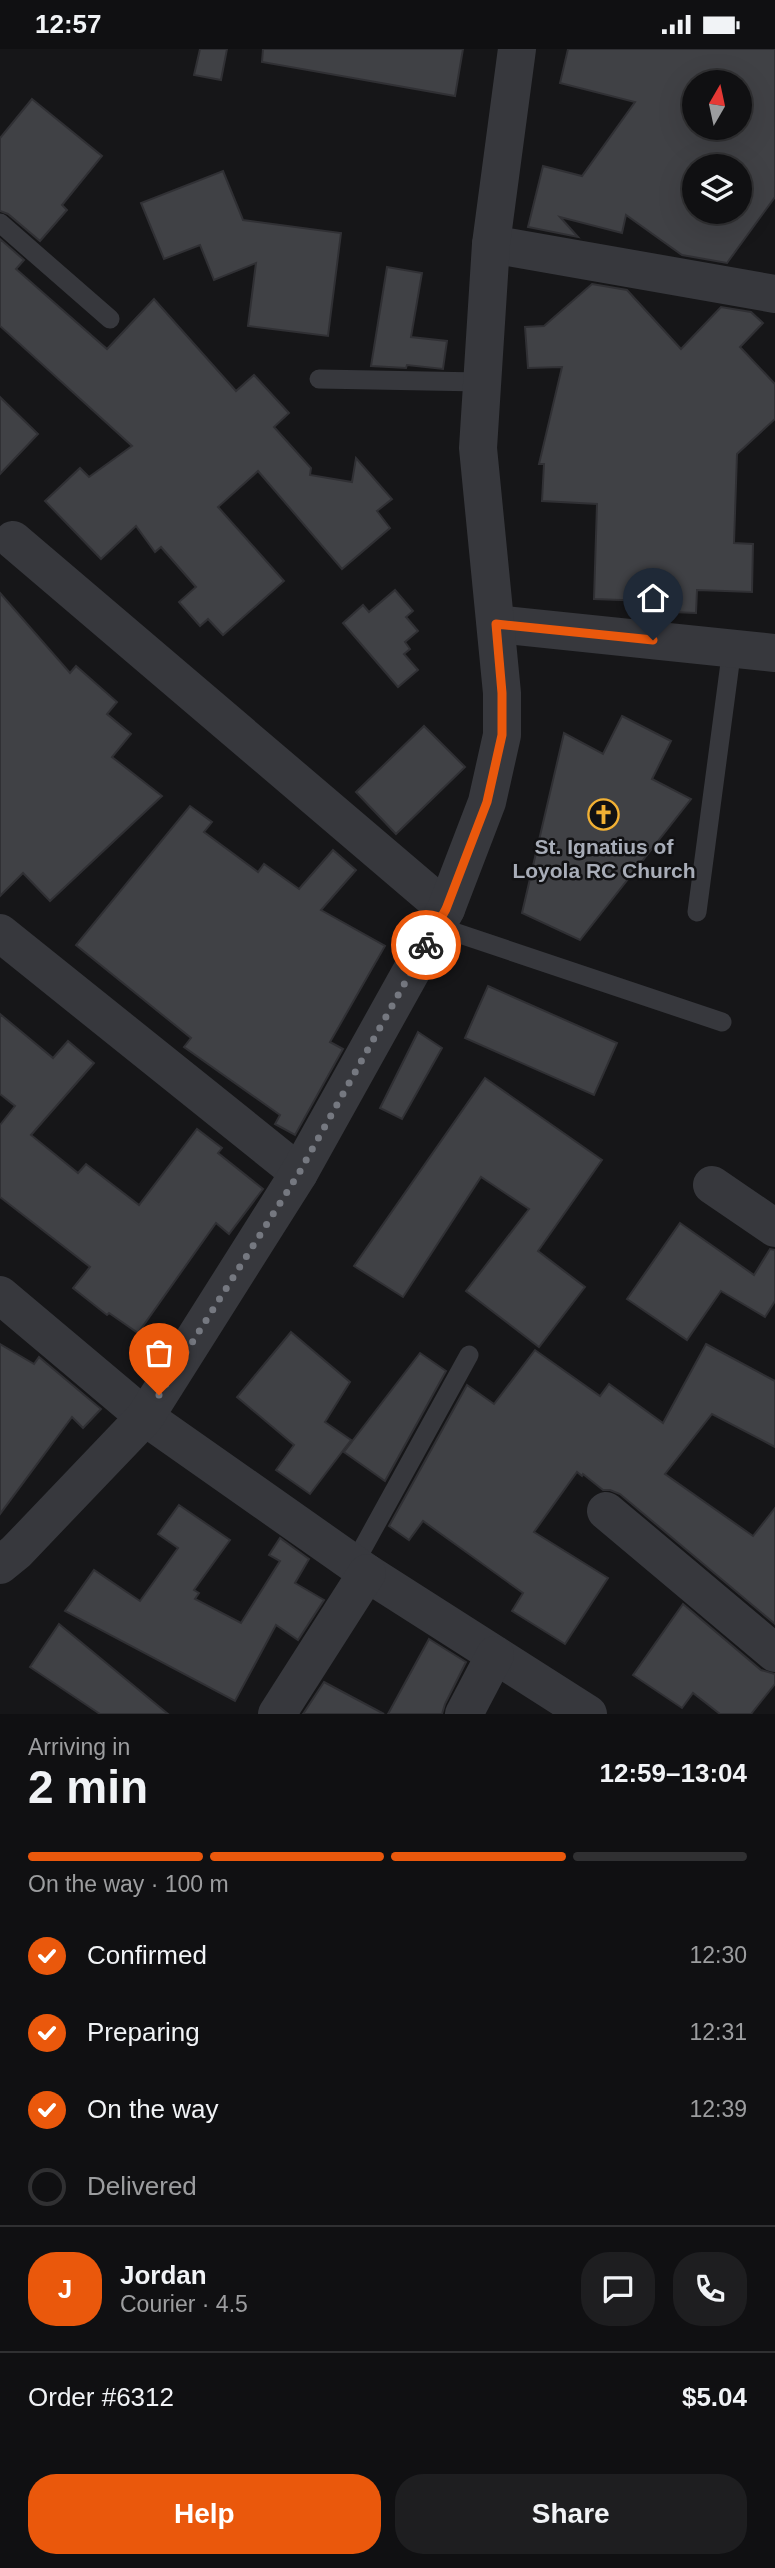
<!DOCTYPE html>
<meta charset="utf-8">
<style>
:root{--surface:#101012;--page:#1e1e20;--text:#f1f3f6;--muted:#9c9d9f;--line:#303032;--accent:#ea580c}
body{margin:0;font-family:Helvetica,sans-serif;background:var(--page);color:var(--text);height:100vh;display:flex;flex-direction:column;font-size:26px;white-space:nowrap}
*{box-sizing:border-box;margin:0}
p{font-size:23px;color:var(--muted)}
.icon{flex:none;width:38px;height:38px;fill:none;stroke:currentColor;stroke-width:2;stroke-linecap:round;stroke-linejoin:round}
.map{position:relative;height:1665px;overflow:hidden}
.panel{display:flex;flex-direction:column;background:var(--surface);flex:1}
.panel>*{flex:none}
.needle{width:46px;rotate:9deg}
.tools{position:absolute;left:682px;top:21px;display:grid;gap:14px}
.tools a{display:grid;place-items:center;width:70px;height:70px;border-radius:50%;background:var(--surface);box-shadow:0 7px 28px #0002,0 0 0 2px var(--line);font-size:35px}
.pin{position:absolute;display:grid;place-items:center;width:60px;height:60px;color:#fff;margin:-72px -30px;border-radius:50% 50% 50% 0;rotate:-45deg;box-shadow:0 0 7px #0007}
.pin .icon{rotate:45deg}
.courier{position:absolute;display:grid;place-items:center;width:70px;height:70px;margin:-35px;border:5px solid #ea580c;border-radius:50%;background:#fff;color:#222;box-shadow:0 2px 9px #0007}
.headline em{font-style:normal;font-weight:800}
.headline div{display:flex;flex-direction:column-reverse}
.headline{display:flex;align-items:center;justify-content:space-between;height:119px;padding:0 28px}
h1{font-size:46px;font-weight:800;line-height:52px}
.bar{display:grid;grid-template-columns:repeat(4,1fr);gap:10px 7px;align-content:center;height:84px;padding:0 28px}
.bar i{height:9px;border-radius:5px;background:var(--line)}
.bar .on{background:var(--accent)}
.bar p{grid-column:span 4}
.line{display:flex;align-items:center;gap:18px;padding:0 28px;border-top:2px solid var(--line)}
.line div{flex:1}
.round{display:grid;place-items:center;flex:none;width:74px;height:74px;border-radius:28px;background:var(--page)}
ol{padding:0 28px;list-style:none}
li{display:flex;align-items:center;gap:21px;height:77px}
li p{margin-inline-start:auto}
li .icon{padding:7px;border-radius:50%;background:var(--accent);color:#fff;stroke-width:4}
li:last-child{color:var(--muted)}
li i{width:38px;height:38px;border:4px solid var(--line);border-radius:50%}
.primary-button{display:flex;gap:14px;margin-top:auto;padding:14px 28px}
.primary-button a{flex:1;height:80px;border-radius:28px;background:var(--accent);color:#fff;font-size:28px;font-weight:800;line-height:80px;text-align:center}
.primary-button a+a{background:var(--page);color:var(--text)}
.status{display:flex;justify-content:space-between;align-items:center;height:49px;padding:0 35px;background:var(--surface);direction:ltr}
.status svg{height:19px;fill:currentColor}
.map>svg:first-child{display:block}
.building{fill:#404145;stroke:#303034;stroke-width:2;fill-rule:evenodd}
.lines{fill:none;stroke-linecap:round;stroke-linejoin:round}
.service{stroke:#37383d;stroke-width:19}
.minor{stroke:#37383d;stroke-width:38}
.done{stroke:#757880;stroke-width:7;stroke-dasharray:0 12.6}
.route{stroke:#ea580c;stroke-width:9}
.labels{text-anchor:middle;stroke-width:5;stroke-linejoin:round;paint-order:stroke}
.poi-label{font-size:21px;font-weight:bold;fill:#a8adb8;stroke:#111113}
</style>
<div class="status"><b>12:57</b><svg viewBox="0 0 49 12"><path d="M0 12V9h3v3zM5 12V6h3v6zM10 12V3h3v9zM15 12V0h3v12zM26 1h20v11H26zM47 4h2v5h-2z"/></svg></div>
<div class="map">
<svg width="775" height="1665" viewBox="0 0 775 1665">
<rect width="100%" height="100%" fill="#161618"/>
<!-- building -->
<g class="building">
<path d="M200 0H227L221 31 194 26Z"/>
<path d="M263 0H463L455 47 262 13Z"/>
<path d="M568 0H775V148L727 214 682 206 626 166 622 184 560 168 578 188 528 178 543 117 582 127 635 53 560 34ZM695 33H740V79H695ZM695 117H740V163H695Z"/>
<path d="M32 50 102 107 62 156 67 161 40 192 8 165 0 162V89Z"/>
<path d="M223 122 243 171 341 184 328 287 248 277 256 214 214 231 200 196 164 210 141 154Z"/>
<path d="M0 190 24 211 16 220 107 300 154 250 236 342 254 326 289 364 274 378 311 419 310 426 352 433 356 409 392 450 377 462 390 479 342 520 258 422 218 458 284 532 223 586 208 570 200 577 179 553 196 538 161 498 155 503 136 477 101 510 45 452 80 419 89 428 132 397 0 277Z"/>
<path d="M387 218 422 224 411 288 447 292 443 320 407 316 406 319 371 317Z"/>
<path d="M592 235 627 241 681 300 721 258 751 263 763 274 740 298 775 335V370L737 405 734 494 753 495 752 543 697 541 696 564 647 562 648 552 594 550 597 455 542 452 544 415H539L562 318 528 319 525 278 544 277Z"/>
<path d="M0 348 38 385 0 425Z"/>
<path d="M395 541 413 562 406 568 418 582 405 593 410 600 404 605 418 621 398 638 343 574 363 556 369 563Z"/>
<path d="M0 544 70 624 76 617 117 653 107 665 131 685 112 708 162 747 50 852 23 824 0 847Z"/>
<path d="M622 667 671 692 652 730 691 750 580 891 522 864 564 684 603 705Z"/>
<path d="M424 677 465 718 396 785 356 743Z"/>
<path d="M190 757 212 773 204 783 258 823 264 815 299 840 333 801 356 821 321 861 385 897 330 993 343 1000 295 1086 275 1075 280 1066 184 998 191 989 76 896Z"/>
<path d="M488 937 617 994 594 1046 465 989Z"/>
<path d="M0 965 53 1009 68 992 94 1014 31 1086 78 1124 86 1115 139 1156 197 1080 222 1099 218 1104 263 1140 229 1185 216 1174 138 1284 109 1264 107 1266 73 1239 90 1218 0 1148V1076L15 1057 0 1045Z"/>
<path d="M418 983 442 999 402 1070 380 1059Z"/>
<path d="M485 1029 602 1111 538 1202 585 1238 539 1298 466 1242 529 1160 481 1128 403 1248 354 1217Z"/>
<path d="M680 1174 754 1226 770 1200 775 1201V1252L765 1268 721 1242 687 1291 627 1250Z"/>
<path d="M291 1283 350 1333 325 1373 351 1391 310 1445 276 1421 294 1396 237 1348Z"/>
<path d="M0 1295 34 1315 39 1308 101 1360 83 1379 72 1368 0 1465Z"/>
<path d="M706 1295 775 1332V1398L712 1365 665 1425 753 1487 775 1459V1575L620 1445 610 1441H603L583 1425 582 1427 577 1423 534 1483 608 1529 565 1595 512 1562 523 1544 423 1472 409 1491 389 1477 467 1336 494 1355 535 1301 600 1347 609 1335 663 1374Z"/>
<path d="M420 1304 446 1322 385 1432 344 1403Z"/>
<path d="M179 1456 230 1491 194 1541 199 1544 195 1550 241 1574 280 1512 269 1506 280 1489 309 1510 295 1534 324 1551 298 1591 276 1576 235 1652 65 1562 94 1521 140 1552 178 1499 158 1485Z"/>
<path d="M683 1555 761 1621 775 1625V1635L751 1665H720L693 1644 682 1659 633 1626Z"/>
<path d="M59 1575 168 1665H100L30 1618Z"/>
<path d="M429 1590 466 1613 445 1655 442 1665H388Z"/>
<path d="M324 1633 384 1665H303Z"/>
</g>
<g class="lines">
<!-- service -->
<g class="service">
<path d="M0 174 110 270"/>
<path d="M319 330 481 333"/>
<path d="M697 863 732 599"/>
<path d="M436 877 722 973"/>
<path d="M354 1515 469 1306"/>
</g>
<!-- minor -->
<g class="minor">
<path d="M491 195 775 245"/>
<path d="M13 491 446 860"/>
<path d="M496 575 775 604"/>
<path d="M0 884 299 1124"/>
<path d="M712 1136 775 1179"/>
<path d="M0 1246 145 1368 367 1524 588 1665"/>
<path d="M606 1462 775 1604"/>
<path d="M0 1516 16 1503 145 1368 299 1124 446 860 487 753 502 686V644L478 399 491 195 517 0"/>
<path d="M277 1665 367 1524"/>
<path d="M464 1665 495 1606"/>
</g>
</g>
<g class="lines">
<!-- done -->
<path class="done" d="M159 1346 299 1124 426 896"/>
<!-- route -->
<path class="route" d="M426 896 446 860 487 753 502 686V644L496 575 653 591"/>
</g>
<!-- icons -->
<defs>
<symbol id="church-ring" viewBox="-11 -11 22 22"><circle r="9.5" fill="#111113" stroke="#f2b134" stroke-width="1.5"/><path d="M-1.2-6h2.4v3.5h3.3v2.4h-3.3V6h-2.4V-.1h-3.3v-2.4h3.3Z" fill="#f2b134"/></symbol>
</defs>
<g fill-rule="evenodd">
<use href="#church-ring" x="586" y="748" width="35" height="35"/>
</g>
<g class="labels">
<!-- poi labels -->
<g class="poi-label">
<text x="604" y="805">St. Ignatius of<tspan x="604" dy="24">Loyola RC Church</tspan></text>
</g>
</g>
</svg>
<div class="tools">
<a><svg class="needle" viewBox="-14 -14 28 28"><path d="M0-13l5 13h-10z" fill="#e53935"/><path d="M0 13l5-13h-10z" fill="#9c9d9f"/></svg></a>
<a><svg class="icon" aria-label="layers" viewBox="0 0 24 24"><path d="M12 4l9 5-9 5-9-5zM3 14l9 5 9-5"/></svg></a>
</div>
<div class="pin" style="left:159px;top:1346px;background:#ea580c"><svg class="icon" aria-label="bag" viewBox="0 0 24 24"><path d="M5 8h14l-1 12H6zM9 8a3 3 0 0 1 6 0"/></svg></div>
<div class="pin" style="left:653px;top:591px;background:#1f2937"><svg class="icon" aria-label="home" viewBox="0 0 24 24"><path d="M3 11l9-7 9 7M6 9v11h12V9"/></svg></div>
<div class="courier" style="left:426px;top:896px"><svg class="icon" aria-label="bike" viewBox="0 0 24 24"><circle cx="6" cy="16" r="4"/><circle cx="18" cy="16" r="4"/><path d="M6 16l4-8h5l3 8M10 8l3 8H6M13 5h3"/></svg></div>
</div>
<section class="panel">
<div class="headline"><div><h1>2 min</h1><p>Arriving in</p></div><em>12:59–13:04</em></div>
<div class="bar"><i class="on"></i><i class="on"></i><i class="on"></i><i></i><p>On the way · 100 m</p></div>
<ol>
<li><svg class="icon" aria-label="check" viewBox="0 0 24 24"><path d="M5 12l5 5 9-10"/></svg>Confirmed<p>12:30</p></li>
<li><svg class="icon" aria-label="check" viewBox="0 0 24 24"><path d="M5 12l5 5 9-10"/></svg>Preparing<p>12:31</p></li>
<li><svg class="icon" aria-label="check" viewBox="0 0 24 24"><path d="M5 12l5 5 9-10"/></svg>On the way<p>12:39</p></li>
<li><i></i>Delivered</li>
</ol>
<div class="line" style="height:126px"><b class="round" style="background:var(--accent);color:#fff">J</b><div><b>Jordan</b><p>Courier · 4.5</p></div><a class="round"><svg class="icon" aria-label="chat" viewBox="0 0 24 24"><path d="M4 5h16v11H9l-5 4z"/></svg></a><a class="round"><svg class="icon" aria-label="phone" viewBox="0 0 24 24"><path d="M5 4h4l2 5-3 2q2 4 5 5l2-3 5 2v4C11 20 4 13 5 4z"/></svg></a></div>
<div class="line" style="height:91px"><div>Order #6312</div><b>$5.04</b></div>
<div class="primary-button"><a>Help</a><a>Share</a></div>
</section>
